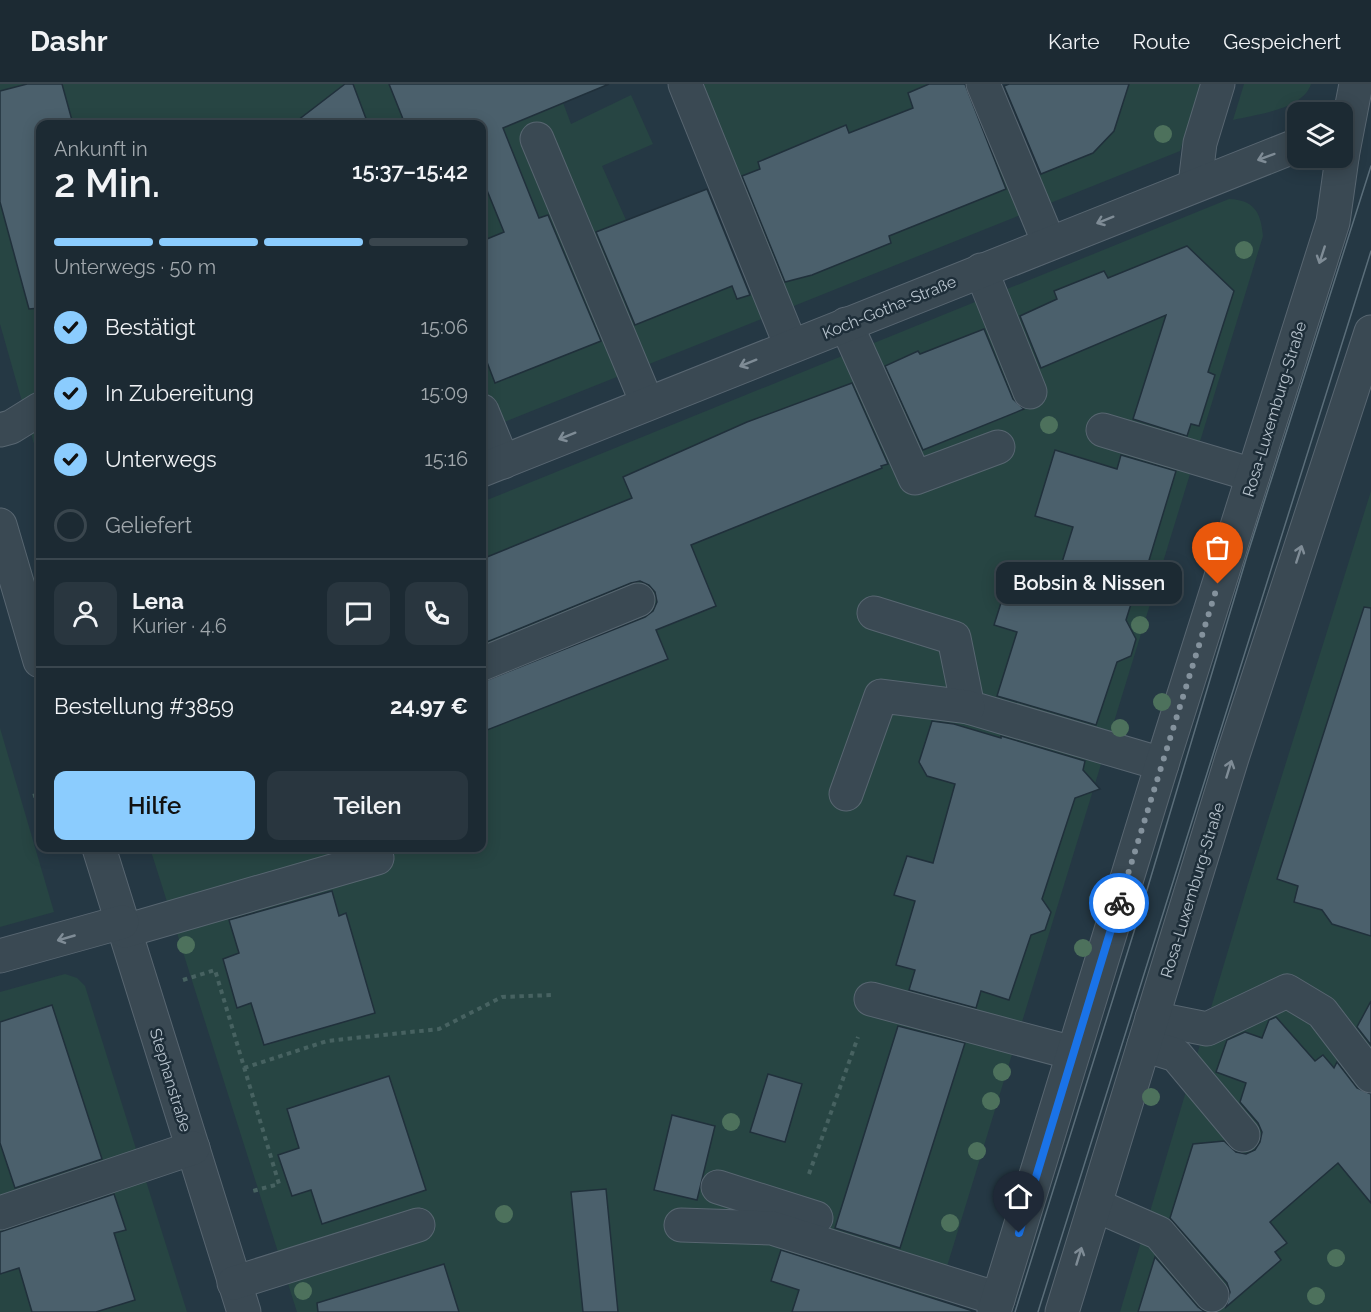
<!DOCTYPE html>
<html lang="de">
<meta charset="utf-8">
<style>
:root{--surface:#1c2a33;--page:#29363f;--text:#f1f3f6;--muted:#a0a7ac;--line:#3a464e;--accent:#8bccfe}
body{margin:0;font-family:Raleway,sans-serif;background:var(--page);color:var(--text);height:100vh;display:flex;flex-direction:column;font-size:22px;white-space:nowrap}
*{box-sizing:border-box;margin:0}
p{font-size:20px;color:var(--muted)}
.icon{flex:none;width:33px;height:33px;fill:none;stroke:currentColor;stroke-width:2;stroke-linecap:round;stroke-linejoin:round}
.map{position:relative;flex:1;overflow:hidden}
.sheet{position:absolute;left:36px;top:36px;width:450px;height:732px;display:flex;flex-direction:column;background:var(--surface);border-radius:12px;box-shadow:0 3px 15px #0003,0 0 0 2px var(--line)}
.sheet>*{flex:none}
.buttons{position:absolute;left:1287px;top:18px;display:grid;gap:12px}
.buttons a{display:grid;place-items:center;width:66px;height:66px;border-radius:12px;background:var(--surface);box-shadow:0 3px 15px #0003,0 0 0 2px var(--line);font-size:30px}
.pin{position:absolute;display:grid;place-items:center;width:51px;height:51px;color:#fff;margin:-62px -26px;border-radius:50% 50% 50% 0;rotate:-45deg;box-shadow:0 0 6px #0007}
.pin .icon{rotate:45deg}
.courier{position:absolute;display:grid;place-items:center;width:60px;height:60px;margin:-30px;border:4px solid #1a73e8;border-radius:50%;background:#fff;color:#222;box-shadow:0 2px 8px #0007}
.bubble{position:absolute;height:42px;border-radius:12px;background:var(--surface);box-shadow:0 3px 15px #0003,0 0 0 2px var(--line);font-size:20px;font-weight:600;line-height:42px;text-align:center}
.summary em{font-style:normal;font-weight:600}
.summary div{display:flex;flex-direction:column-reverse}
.summary{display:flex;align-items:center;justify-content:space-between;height:102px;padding:0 18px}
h1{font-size:39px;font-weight:600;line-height:45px}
.bar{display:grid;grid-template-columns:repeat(4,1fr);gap:9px 6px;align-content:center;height:72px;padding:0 18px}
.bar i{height:8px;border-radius:4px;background:var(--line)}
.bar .active{background:var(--accent)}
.bar p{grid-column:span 4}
.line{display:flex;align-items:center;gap:15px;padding:0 18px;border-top:2px solid var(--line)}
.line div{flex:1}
.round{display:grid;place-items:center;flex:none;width:63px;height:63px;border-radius:12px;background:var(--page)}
ol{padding:0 18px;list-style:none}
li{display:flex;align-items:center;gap:18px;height:66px}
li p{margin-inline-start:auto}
li .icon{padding:6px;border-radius:50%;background:var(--accent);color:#111;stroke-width:4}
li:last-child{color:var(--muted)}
li i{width:33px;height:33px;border:3px solid var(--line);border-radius:50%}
.primary-button{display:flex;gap:12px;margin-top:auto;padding:12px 18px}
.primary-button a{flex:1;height:69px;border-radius:12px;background:var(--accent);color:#111;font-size:24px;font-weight:600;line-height:69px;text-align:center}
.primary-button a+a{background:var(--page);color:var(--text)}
header{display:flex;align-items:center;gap:36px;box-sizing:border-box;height:84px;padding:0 30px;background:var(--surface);border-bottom:2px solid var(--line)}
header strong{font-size:28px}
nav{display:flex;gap:33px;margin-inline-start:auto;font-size:21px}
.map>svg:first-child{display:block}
.green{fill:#274543}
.building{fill:#4b606c;stroke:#20303b;stroke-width:1.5}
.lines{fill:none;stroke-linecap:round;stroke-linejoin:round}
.minor-casing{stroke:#586671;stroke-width:35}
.path{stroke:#476261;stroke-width:4;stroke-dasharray:4.5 4.5;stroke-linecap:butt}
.minor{stroke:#3a4953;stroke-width:33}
.tram{stroke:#5b6e7a;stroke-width:1.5}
.tree{fill:#4d715c}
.oneway{stroke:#7f8c96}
.done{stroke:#84929d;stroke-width:6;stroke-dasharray:0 10.8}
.route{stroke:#1a73e8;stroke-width:8}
.labels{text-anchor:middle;stroke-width:5;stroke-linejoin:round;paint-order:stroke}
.street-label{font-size:16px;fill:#b7c3cd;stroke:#1e2e39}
</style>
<header>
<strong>Dashr</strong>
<nav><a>Karte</a><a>Route</a><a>Gespeichert</a></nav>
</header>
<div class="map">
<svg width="1371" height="1228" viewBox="0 0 1371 1228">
<rect width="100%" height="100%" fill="#253844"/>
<!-- green -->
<g class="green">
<path d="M0 0H556L571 40 631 11 653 60 602 82 626 136 614 141 730 196 738 215 783 197 702 0H970L1012 103 1093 69 1114 47 1129 0H1202L1180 67 482 347V40H40V381L0 240Z"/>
<path d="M1244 0H1311C1303 26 1256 30 1233 36Z"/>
<path d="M1229 115C1254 116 1261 128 1263 152L933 1228H297L150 764H482V418Z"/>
<path d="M1371 407V1228H1120L1248 800Z"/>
<path d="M0 644 54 828 0 843Z"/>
<path d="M65 890 77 894 85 902 187 1228H0V908Z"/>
</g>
<!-- building -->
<g class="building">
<path d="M27 0H62L73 40H40V224L29 225 0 118V7Z"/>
<path d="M345 0H353L368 40H293Z"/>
<path d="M389 0H609L503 44 539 134 548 131 601 257 495 299 482 265V157L504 148 482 94V40H405Z"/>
<path d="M929 0H965L1006 105 889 152 891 159 812 191 785 198 742 92 760 85 758 78 846 41 849 49 913 24 908 9Z"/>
<path d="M1009 0H1129L1114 47 1093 69 1041 90 1004 2Z"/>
<path d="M707 105 750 211 737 215 732 202 635 241 596 148Z"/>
<path d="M1187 162 1234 207 1208 288 1215 291 1199 342 1191 340 1187 352 1133 335 1166 231 1041 284 1020 232 1057 215 1054 207 1104 187 1108 194Z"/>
<path d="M984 245 1013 315 1024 325 923 366 885 282 918 267 920 270Z"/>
<path d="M852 299 888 380 881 382 882 384 691 461 716 522 656 546 668 575 482 648V598L645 533 653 527 657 518 655 508 649 501 640 497 631 499 482 560V475L632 414 623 393 747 338Z"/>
<path d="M1055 366 1117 385 1121 371 1176 387 1147 483 1143 482 1126 536 1136 555 1131 572 1117 578 1096 641 997 612 1017 548 994 541 1006 503 1050 517 1073 443 1035 432Z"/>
<path d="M1364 523 1371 524V852L1332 840 1322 826 1294 818 1298 802 1277 795Z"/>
<path d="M932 637 954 640 1001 654V652L1085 677 1083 686 1100 705 1075 714 1042 815 1051 828 1045 846 1031 851 1009 916 981 907 976 924 909 906 915 886 896 881 915 817 894 811 907 772 933 779 955 700 927 692 919 678Z"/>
<path d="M332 807 339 832 346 829 375 929 264 961 251 919 237 924 223 875 239 869 229 836Z"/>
<path d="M1371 917V961L1357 943Z"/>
<path d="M52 921 102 1075 15 1104 0 1059V938Z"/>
<path d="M1276 933 1315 977 1323 971 1334 984 1337 978 1357 1004 1371 1010V1119L1338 1079 1270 1138 1287 1159 1275 1168 1281 1176 1226 1223 1230 1208 1227 1199 1170 1134 1193 1060 1224 1057 1236 1068 1246 1070 1255 1066 1260 1058 1262 1048 1258 1039 1240 1018 1246 999 1216 988 1227 956 1245 948 1262 954 1269 936Z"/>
<path d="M898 942 965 959 900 1164 835 1144Z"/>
<path d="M768 990 802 1000 785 1058 750 1048Z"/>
<path d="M389 992 426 1106 322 1140 311 1106 292 1112 278 1071 299 1064 287 1025Z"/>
<path d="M672 1031 715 1042 697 1116 654 1106Z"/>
<path d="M606 1105 618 1228H583L571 1108Z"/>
<path d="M114 1110 126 1146 114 1149 135 1216 96 1228H32L19 1184 0 1190V1148Z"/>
<path d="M781 1166 976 1228H792L799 1206 771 1197Z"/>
<path d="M1155 1173 1198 1223 1205 1228H1138Z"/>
<path d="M444 1180 459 1228H318L317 1219Z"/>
</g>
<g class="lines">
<defs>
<g id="minor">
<path d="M685 0 791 262"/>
<path d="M983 0 1049 159"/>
<path d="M537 55 647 319"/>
<path d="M1342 73 1356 0"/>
<path d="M1195 100 1200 59 1218 0"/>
<path d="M981 186 1030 308"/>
<path d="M846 240 915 394 998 363"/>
<path d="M482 327 503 378"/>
<path d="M0 346 11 343 40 325"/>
<path d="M1103 346 1253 391"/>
<path d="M482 386 1298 61"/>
<path d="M0 441 40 577"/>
<path d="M874 529 954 554 968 623 1162 680"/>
<path d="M482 580 638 516"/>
<path d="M846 710 881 612 968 623"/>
<path d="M99 764 244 1228"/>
<path d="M125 847 377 774"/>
<path d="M0 872 122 838"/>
<path d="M871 915 1073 969"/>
<path d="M1152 934 1207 945 1287 907 1322 928 1371 992"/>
<path d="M1144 961 1176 971 1243 1051"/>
<path d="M718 1103 816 1134"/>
<path d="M1095 1121 1159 1149 1212 1211"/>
<path d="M0 1129 193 1064"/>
<path d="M681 1141 772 1144 998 1215"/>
<path d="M234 1199 418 1141"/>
<path d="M994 1228 1162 680 1333 138 1342 74"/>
<path d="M1062 1228 1232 674 1371 248"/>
</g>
</defs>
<!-- minor casing -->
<use href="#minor" class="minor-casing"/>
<!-- path -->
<g class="path">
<path d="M33 712 40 710"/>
<path d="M183 896 215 886 279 1100 249 1108"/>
<path d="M244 984 327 957 439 945 502 913 552 911"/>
<path d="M809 1090 858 953"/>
</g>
<!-- minor -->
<use href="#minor" class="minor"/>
<!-- tram -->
<g class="tram">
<path d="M1015 1228 1147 806 1247 472 1371 82"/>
<path d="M1038 1228 1371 167"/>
</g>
</g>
<!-- trees -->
<g class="tree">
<circle cx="1163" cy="50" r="9"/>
<circle cx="1244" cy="166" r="9"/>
<circle cx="1049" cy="341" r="9"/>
<circle cx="1140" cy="541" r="9"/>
<circle cx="1162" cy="618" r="9"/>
<circle cx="1120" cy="644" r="9"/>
<circle cx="1098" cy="815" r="9"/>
<circle cx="186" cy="861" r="9"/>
<circle cx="1083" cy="864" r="9"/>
<circle cx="1002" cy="988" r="9"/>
<circle cx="1151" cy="1013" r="9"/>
<circle cx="991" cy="1017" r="9"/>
<circle cx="731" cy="1038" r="9"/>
<circle cx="977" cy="1067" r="9"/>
<circle cx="504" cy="1130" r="9"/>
<circle cx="950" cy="1139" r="9"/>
<circle cx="1336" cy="1174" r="9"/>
<circle cx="303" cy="1207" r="9"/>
<circle cx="1316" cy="1212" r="9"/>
</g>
<!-- one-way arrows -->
<defs><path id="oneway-shaft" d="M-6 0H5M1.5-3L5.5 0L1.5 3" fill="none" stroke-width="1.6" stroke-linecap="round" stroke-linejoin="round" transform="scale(1.5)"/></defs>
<g class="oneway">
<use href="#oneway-shaft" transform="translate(1266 73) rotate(160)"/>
<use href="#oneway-shaft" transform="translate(1105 136) rotate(158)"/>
<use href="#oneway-shaft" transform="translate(1322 171) rotate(108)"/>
<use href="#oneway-shaft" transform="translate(748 279) rotate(158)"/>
<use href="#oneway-shaft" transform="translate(567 352) rotate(158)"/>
<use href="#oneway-shaft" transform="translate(1299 470) rotate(-72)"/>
<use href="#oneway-shaft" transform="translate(1229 685) rotate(-73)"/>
<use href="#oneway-shaft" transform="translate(66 854) rotate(164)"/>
<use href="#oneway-shaft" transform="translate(1079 1172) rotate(-73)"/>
</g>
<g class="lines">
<!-- done -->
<path class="done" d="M1119 819 1218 500"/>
<!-- route -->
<path class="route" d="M1019 1149 1119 819"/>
</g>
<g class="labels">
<!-- street labels -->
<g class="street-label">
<text transform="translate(889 223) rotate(-22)" y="6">Koch-Gotha-Straße</text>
<text transform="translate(1274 325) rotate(-73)" y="6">Rosa-Luxemburg-Straße</text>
<text transform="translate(1192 806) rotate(-73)" y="6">Rosa-Luxemburg-Straße</text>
<text transform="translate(171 996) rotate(73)" y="6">Stephanstraße</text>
</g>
</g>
</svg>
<div class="buttons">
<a><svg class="icon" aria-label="layers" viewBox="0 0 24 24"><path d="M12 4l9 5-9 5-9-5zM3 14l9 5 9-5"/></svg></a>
</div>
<div class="pin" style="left:1218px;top:500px;background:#ea580c"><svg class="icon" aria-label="bag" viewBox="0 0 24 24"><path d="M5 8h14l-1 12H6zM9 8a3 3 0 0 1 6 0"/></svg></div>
<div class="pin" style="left:1019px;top:1149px;background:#1f2937"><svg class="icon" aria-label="home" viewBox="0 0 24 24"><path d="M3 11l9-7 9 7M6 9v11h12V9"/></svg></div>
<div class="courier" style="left:1119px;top:819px"><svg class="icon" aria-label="bike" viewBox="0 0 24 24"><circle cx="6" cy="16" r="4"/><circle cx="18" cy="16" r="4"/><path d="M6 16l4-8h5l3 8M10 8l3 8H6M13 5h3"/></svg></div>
<div class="bubble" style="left:996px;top:478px;width:186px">Bobsin &amp; Nissen</div>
<section class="sheet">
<div class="summary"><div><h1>2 Min.</h1><p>Ankunft in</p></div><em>15:37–15:42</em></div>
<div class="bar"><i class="active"></i><i class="active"></i><i class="active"></i><i></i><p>Unterwegs · 50 m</p></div>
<ol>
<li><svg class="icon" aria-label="check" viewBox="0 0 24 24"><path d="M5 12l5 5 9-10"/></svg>Bestätigt<p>15:06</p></li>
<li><svg class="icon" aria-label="check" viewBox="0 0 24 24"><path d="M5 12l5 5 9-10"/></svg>In Zubereitung<p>15:09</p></li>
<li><svg class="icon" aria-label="check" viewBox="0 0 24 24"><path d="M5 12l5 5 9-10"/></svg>Unterwegs<p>15:16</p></li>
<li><i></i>Geliefert</li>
</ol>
<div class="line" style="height:108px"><a class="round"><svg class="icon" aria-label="person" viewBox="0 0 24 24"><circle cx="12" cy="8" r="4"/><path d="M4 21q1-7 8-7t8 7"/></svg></a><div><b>Lena</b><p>Kurier · 4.6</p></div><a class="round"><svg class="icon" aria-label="chat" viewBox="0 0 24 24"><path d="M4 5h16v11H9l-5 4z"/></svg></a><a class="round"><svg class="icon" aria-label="phone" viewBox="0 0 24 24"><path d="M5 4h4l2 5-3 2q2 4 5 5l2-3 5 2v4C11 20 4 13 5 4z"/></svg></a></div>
<div class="line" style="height:78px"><div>Bestellung #3859</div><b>24.97 €</b></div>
<div class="primary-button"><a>Hilfe</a><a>Teilen</a></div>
</section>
</div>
